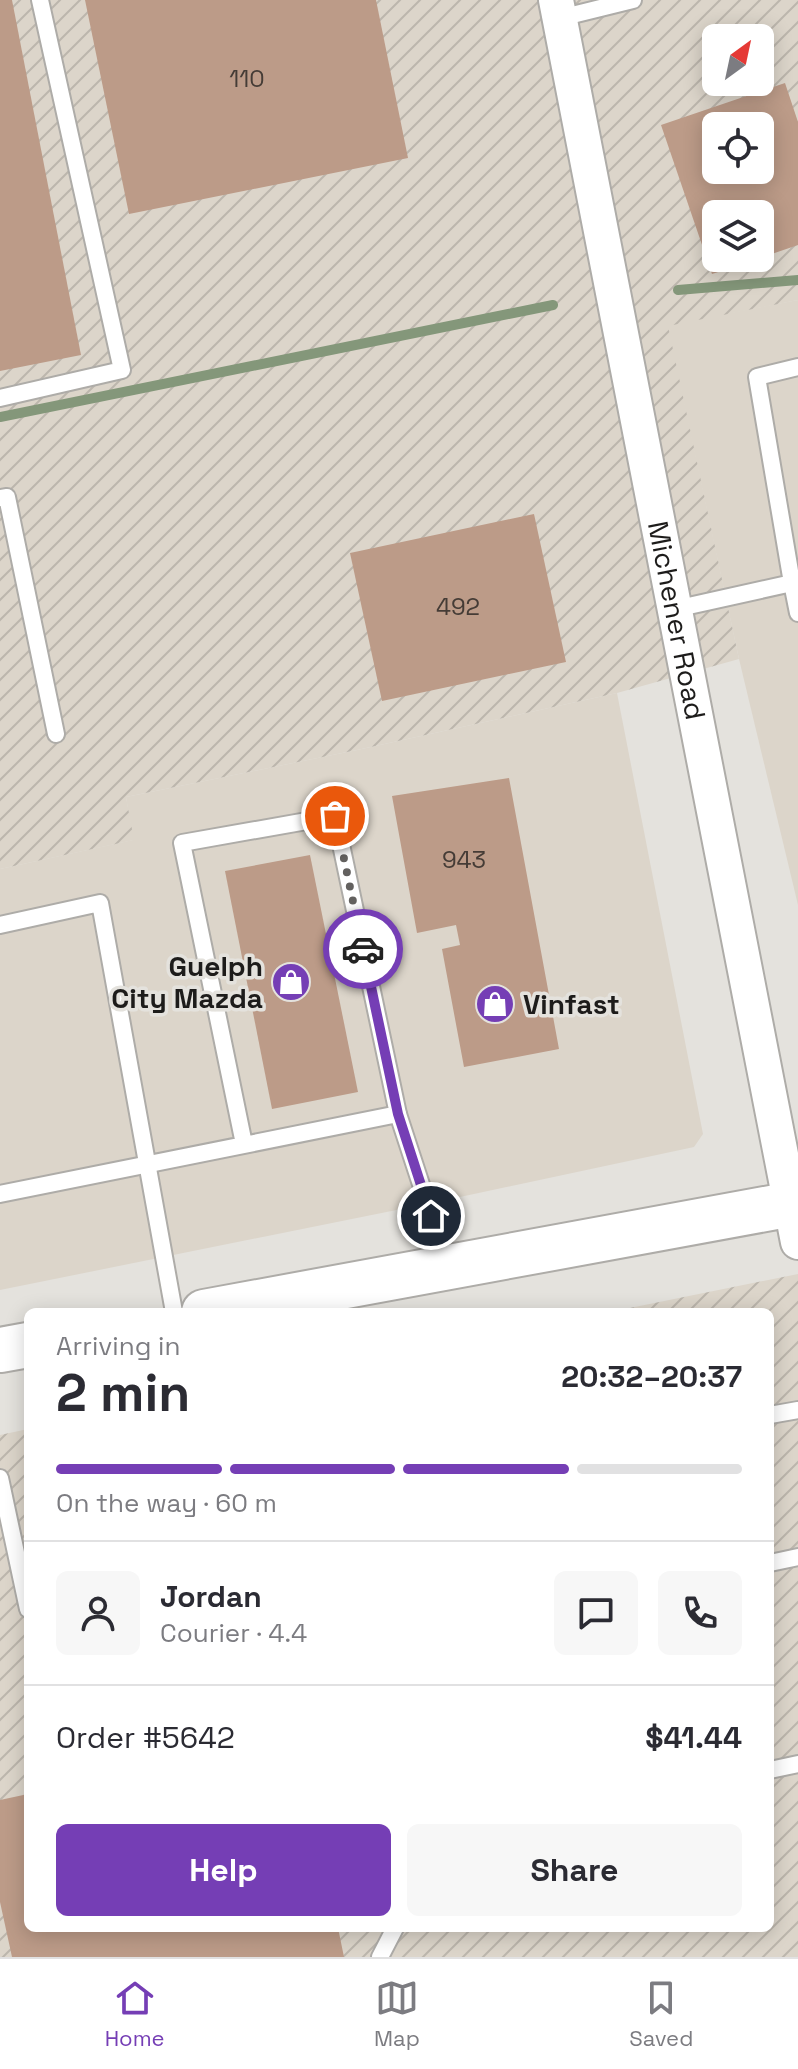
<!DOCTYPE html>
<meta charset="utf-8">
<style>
:root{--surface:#fff;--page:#f7f7f7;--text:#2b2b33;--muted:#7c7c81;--line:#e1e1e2;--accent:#753eb5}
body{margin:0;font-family:"Space Grotesk",sans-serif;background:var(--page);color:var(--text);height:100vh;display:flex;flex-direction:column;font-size:30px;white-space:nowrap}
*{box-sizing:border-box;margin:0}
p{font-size:26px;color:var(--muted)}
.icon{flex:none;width:44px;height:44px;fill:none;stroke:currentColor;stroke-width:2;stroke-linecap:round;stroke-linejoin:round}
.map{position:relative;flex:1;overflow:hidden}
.panel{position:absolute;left:24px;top:1308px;width:750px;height:624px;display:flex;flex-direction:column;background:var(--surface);border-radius:12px;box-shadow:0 4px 20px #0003}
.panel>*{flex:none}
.needle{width:52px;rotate:33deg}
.controls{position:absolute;left:702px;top:24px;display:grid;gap:16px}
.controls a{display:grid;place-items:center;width:72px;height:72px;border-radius:12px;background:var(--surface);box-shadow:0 4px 20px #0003;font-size:40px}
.pin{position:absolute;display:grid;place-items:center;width:68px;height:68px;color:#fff;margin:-34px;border:4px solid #fff;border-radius:50%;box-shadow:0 2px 8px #0007}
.courier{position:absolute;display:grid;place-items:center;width:80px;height:80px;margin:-40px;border:6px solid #753eb5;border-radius:50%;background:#fff;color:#222;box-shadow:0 2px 10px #0007}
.head em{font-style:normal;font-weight:600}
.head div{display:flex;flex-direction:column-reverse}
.head{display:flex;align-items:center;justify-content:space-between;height:136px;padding:0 32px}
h1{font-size:52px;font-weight:600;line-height:60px}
.bar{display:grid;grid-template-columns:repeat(4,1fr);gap:12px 8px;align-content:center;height:96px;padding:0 32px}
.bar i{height:10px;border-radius:6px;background:var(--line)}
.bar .current{background:var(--accent)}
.bar p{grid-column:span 4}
.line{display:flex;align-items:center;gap:20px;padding:0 32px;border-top:2px solid var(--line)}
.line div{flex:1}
.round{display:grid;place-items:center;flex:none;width:84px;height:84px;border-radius:12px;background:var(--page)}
.primary-button{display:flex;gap:16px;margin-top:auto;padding:16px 32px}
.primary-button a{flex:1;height:92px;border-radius:12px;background:var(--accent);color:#fff;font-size:32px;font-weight:600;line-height:92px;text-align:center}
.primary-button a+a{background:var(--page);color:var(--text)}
.menu{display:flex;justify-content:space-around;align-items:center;height:112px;border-top:2px solid var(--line);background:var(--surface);font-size:22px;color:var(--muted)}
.menu a{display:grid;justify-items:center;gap:4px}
.menu .current{color:var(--accent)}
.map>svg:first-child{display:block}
.built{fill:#dcd5ca}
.industrial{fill:url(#industrial-furrows);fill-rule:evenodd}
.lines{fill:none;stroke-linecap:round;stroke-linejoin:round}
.stream{stroke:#84977a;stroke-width:10}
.building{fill:#bc9b88;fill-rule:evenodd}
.lane-casing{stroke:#aeaca8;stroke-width:20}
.street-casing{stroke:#aeaca8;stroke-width:38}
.primary-casing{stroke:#aeaca8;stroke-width:48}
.lane{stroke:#fff;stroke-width:16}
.street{stroke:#fff;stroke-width:34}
.primary{stroke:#fff;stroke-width:44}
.done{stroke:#63615f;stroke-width:8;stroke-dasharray:0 14.4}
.route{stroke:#753eb5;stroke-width:10}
.labels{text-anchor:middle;stroke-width:7;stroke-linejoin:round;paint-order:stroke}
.number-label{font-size:24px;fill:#453c36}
.street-label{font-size:28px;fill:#1d1c1b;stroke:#e4e2dd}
.poi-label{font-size:28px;font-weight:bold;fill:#1d1c1b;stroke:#e4e2dd;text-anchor:end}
</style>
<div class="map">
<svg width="798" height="1957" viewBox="0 0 798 1957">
<defs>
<pattern id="industrial-furrows" width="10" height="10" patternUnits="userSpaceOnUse" patternTransform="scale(2)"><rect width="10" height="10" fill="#dcd5ca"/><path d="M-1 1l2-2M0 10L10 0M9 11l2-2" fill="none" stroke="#bcb6ad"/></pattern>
</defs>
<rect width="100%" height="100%" fill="#e4e2dd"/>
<!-- built -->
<g class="built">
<path d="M798 300V905L739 659 667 325Z"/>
<path d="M617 693 703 1134 694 1147 446 1200 0 1290V869L133 840 126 797 357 750Z"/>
</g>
<!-- industrial -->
<g class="industrial">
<path d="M0 0H798V300L668 326 739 659 617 693 357 750 126 797 134 840 0 869ZM716 38H760V82H716ZM716 126H760V170H716ZM716 214H760V258H716Z"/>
<path d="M798 1274V1957H0V1435L28 1429V1928H770V1312H610Z"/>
</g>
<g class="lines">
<!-- stream -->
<g class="stream">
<path d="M678 290 798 280"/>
<path d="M0 417 553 305"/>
</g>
</g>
<!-- building -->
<g class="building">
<path d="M0 0H12L81 355 0 371Z"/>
<path d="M85 0H376L408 158 129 214Z"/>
<path d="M785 83 798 122V245L760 258V214H716V258L758 259 712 274 661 125ZM716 126H760V170H716Z"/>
<path d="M534 514 566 662 382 701 350 553Z"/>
<path d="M509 778 559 1049 464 1067 442 949 460 945 456 925 417 933 392 796Z"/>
<path d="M310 855 358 1092 272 1109 225 871Z"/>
<path d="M28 1794V1928H338L344 1957H12L0 1902V1800Z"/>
</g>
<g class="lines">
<defs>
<g id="lane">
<path d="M560 18 633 0"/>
<path d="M0 398 122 370 40 0"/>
<path d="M0 498 7 497 56 734"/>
<path d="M792 583 798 613"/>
<path d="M675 609 792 583 757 377 798 367"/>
<path d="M0 925 100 903 174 1312"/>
<path d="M398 1114 447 1264"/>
<path d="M0 1194 398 1114 335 816 182 843 244 1144"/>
<path d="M770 1415 798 1410"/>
<path d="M0 1478 28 1609"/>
<path d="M770 1563 798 1557"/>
<path d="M770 1770 798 1764"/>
<path d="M380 1957 395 1928"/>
</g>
<g id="street">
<path id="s1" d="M556 0 798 1242"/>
</g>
<g id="primary">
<path d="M204 1312 798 1203"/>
<path d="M0 1350 28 1345"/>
</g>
</defs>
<!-- lane casing -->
<use href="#lane" class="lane-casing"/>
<!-- street casing -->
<use href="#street" class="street-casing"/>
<!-- primary casing -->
<use href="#primary" class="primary-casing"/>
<!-- lane -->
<use href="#lane" class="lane"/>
<!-- street -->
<use href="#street" class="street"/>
<!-- primary -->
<use href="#primary" class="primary"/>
</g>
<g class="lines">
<!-- done -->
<path class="done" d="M335 816 363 949"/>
<!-- route -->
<path class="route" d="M363 949 398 1114 431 1216"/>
</g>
<!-- icons -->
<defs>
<symbol id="shop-disc" viewBox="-11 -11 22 22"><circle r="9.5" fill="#753eb5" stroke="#e4e2dd"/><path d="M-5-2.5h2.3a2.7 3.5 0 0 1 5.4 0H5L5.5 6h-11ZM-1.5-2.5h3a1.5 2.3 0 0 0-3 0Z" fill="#fff"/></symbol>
</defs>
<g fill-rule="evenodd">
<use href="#shop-disc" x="269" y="960" width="44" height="44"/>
<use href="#shop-disc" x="473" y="982" width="44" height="44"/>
</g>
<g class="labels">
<!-- number labels -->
<g class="number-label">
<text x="247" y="87">110</text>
<text x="458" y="615">492</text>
<text x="464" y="868">943</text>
</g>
<!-- street labels -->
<g class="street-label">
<text dy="10" stroke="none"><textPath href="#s1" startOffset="632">Michener Road</textPath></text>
</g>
<!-- poi labels -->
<g class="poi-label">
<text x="263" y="976">Guelph<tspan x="263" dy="32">City Mazda</tspan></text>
<text x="523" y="1014" text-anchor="start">Vinfast</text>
</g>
</g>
</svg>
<div class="controls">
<a><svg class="needle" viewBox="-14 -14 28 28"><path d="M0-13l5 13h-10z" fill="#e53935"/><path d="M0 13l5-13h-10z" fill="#7c7c81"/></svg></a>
<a><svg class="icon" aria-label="locate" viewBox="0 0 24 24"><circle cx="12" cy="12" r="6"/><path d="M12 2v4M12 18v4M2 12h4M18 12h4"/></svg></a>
<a><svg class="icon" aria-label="layers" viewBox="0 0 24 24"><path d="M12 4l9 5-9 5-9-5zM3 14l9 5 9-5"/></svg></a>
</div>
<div class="pin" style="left:335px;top:816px;background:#ea580c"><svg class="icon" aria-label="bag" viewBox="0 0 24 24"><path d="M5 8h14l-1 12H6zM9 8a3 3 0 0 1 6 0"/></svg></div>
<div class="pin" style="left:431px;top:1216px;background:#1f2937"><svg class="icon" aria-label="home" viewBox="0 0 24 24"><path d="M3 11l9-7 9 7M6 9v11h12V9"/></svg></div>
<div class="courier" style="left:363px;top:949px"><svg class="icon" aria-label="car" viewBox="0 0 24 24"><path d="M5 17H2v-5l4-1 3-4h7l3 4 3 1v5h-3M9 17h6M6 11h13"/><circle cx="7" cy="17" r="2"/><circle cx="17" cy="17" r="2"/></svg></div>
<section class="panel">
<div class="head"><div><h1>2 min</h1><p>Arriving in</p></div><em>20:32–20:37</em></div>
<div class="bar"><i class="current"></i><i class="current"></i><i class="current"></i><i></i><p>On the way · 60 m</p></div>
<div class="line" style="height:144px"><a class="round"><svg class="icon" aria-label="person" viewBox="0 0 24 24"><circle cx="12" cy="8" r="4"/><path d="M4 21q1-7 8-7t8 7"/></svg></a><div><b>Jordan</b><p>Courier · 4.4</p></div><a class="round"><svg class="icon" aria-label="chat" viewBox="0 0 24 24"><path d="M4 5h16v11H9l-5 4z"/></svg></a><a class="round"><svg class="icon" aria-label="phone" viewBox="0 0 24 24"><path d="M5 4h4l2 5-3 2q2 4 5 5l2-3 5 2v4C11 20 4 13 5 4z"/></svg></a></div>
<div class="line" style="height:104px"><div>Order #5642</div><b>$41.44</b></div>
<div class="primary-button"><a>Help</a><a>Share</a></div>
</section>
</div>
<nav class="menu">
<a class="current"><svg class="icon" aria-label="home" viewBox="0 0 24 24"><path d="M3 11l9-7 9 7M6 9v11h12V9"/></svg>Home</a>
<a><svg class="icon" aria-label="map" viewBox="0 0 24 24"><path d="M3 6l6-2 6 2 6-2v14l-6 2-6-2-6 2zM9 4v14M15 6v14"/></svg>Map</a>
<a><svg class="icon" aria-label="saved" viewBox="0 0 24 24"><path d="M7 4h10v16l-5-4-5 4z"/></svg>Saved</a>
</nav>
